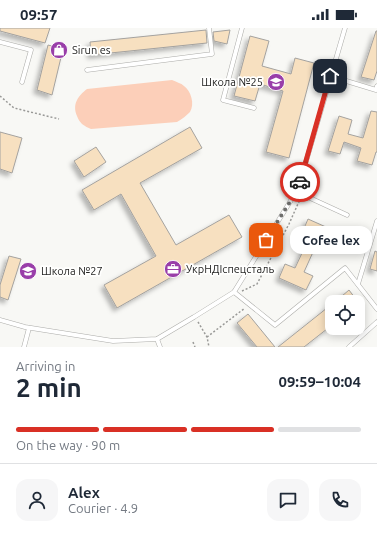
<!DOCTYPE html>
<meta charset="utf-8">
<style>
:root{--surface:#fff;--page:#f6f6f7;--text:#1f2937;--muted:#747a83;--line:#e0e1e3;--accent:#d93025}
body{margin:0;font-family:Ubuntu,sans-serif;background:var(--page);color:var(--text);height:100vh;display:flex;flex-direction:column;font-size:15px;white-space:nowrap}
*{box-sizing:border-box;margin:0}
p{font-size:13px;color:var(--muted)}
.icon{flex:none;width:22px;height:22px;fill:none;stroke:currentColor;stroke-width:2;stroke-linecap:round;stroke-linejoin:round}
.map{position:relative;height:319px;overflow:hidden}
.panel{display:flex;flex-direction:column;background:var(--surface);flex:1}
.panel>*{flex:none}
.fabs{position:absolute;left:325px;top:267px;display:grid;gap:8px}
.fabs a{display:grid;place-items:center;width:40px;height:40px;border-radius:8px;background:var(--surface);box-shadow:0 2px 10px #0003;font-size:20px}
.pin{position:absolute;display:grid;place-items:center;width:34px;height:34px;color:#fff;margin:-17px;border-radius:8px;box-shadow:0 2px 6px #0006}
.courier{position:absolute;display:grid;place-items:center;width:40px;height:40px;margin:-20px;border:3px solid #d93025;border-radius:50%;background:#fff;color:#222;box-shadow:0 1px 5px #0007}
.bubble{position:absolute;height:28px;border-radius:12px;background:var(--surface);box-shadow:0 2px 10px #0003;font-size:13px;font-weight:600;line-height:28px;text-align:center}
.headline em{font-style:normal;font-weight:600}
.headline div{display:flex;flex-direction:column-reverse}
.headline{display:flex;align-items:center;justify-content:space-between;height:68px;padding:0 16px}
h1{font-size:26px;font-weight:600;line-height:30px}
.bar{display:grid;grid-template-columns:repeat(4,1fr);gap:6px 4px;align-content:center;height:48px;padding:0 16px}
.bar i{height:5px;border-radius:3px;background:var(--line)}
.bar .active{background:var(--accent)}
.bar p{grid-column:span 4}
.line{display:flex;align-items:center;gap:10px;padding:0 16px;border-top:1px solid var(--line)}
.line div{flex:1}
.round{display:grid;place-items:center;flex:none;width:42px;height:42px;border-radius:12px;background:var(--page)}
.status{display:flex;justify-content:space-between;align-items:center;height:28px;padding:0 20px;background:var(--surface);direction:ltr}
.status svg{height:11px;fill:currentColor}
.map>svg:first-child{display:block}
.park{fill:#fccfb9}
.building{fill:#f7e0c0;stroke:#a4a29f;filter:url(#shadow)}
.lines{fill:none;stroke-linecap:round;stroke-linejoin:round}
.lane-casing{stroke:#acaca9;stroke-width:5}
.path{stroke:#999997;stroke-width:1.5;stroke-dasharray:2 2;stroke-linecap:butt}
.lane{stroke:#fff;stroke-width:4}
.done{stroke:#6e6e6c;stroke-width:4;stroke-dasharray:0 7.2}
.route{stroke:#d93025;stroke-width:5}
.labels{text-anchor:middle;stroke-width:3.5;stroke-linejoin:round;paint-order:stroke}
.poi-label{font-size:11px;fill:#242423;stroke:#fffffe;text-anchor:start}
</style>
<div class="status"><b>09:57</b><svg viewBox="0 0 49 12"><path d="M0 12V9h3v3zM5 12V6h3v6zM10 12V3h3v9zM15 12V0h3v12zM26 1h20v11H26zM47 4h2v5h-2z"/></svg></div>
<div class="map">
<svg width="377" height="319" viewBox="0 0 377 319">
<defs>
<filter id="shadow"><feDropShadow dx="-3.5" dy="3.5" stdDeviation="2" flood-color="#0004"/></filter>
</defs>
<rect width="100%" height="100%" fill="#f8f8f5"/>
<!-- park -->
<path class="park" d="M172 52C176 54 181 55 184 58 191 63 195 76 190 84 186 88 182 91 177 94L91 101C88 100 85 98 82 96 80 94 78 91 77 88 72 76 78 68 87 61Z"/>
<!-- building -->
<g class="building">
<path d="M0 0H50L45 15 0 3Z"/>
<path d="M206 2 207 15 91 27 90 14Z"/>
<path d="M230 2 227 16 214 13 213 4Z"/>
<path d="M376 3H377V43L374 52 361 49Z"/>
<path d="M250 8 269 13 262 38 291 46 295 30 314 35 289 130 266 124 283 63 260 56 255 73 234 68Z"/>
<path d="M48 17 63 21 52 67 37 62Z"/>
<path d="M371 83 377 84V124H376L372 137 357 133 361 120 344 114 340 126 328 123 339 88 352 92 348 106 363 110Z"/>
<path d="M190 99 202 120 140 155 176 217 229 187 242 209 117 280 104 257 156 228 121 166 94 182 82 162Z"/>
<path d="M0 104 22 110 12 145 0 141Z"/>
<path d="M96 119 106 134 84 149 74 133Z"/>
<path d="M308 191 335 203 329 217 318 213 304 244 313 248 306 262 279 250 285 236 295 240 310 208 302 205Z"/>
<path d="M375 223 377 224V243L370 241Z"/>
<path d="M9 228 21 231 8 272 0 269V257Z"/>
<path d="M349 262 358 274H335Z"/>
<path d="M332 276V297L304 319H278Z"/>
<path d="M248 286 275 319H257L237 295Z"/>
</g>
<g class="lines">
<defs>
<g id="lane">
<path d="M242 0 223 72 254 80"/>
<path d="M0 14 31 22 22 54"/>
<path d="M87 42 212 26 209 0"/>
<path d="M330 48 376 62 377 58"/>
<path d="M299 156 310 170 347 187"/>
<path d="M358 256 377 193"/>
<path d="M234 264 275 297 345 240 377 281"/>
<path d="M0 292 25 299 113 313 157 311 194 289 234 264 298 161 345 0"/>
<path d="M157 311 160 319"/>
<path d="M24 319 29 300"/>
<path d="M349 319 377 294"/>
</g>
</defs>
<!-- lane casing -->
<use href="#lane" class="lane-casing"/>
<!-- path -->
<g class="path">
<path d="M0 68 14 80 59 91"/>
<path d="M242 263 257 256 289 196 301 169"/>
<path d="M198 294 207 309 209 319"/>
<path d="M207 309 245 280"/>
<path d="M193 314 195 319"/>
</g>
<!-- lane -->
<use href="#lane" class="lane"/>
</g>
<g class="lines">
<!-- done -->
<path class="done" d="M266 212 298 161 300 154"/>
<!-- route -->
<path class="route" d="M300 154 330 48"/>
</g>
<!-- icons -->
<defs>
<symbol id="shop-disc" viewBox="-11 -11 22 22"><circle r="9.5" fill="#993ea9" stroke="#fffffe"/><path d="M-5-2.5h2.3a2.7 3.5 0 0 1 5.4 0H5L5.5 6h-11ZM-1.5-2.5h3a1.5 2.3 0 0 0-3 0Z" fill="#fff"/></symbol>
<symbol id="school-disc" viewBox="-11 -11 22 22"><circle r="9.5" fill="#993ea9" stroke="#fffffe"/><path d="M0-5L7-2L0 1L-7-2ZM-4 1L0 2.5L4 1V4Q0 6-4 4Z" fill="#fff"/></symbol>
<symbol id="office-disc" viewBox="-11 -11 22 22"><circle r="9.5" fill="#993ea9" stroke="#fffffe"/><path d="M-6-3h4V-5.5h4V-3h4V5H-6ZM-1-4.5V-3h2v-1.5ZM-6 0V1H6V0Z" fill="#fff"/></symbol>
</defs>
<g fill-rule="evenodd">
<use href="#shop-disc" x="49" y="12" width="20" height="20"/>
<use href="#school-disc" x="266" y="44" width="20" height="20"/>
<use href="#office-disc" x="163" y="231" width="20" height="20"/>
<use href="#school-disc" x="18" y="233" width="20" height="20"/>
</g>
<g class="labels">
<!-- poi labels -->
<g class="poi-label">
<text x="72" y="26">Sirun es</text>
<text x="263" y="58" text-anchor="end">Школа №25</text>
<text x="186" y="245">УкрНДІспецсталь</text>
<text x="41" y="247">Школа №27</text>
</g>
</g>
</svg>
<div class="fabs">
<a><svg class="icon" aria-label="locate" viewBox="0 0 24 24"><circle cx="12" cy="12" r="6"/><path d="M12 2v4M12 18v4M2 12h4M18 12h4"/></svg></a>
</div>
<div class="pin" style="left:266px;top:212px;background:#ea580c"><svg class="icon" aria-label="bag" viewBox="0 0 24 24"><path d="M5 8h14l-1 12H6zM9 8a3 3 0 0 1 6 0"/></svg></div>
<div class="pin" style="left:330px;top:48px;background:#1f2937"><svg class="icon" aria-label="home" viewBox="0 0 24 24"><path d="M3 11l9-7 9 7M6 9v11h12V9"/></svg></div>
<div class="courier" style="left:300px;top:154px"><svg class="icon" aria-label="car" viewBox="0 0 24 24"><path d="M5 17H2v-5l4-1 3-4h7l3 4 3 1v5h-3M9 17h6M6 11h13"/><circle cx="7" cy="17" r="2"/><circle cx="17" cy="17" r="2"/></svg></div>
<div class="bubble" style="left:290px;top:198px;width:82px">Cofee lex</div>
</div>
<section class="panel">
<div class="headline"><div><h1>2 min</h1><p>Arriving in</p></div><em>09:59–10:04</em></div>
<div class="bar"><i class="active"></i><i class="active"></i><i class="active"></i><i></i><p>On the way · 90 m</p></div>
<div class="line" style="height:72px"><a class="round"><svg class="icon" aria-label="person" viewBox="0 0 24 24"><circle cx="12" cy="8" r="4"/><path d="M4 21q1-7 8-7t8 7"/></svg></a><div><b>Alex</b><p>Courier · 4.9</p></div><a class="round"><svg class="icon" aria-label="chat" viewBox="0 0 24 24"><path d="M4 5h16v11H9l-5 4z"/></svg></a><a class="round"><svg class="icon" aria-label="phone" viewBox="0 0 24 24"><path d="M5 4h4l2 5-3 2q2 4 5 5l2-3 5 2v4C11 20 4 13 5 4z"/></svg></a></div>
</section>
